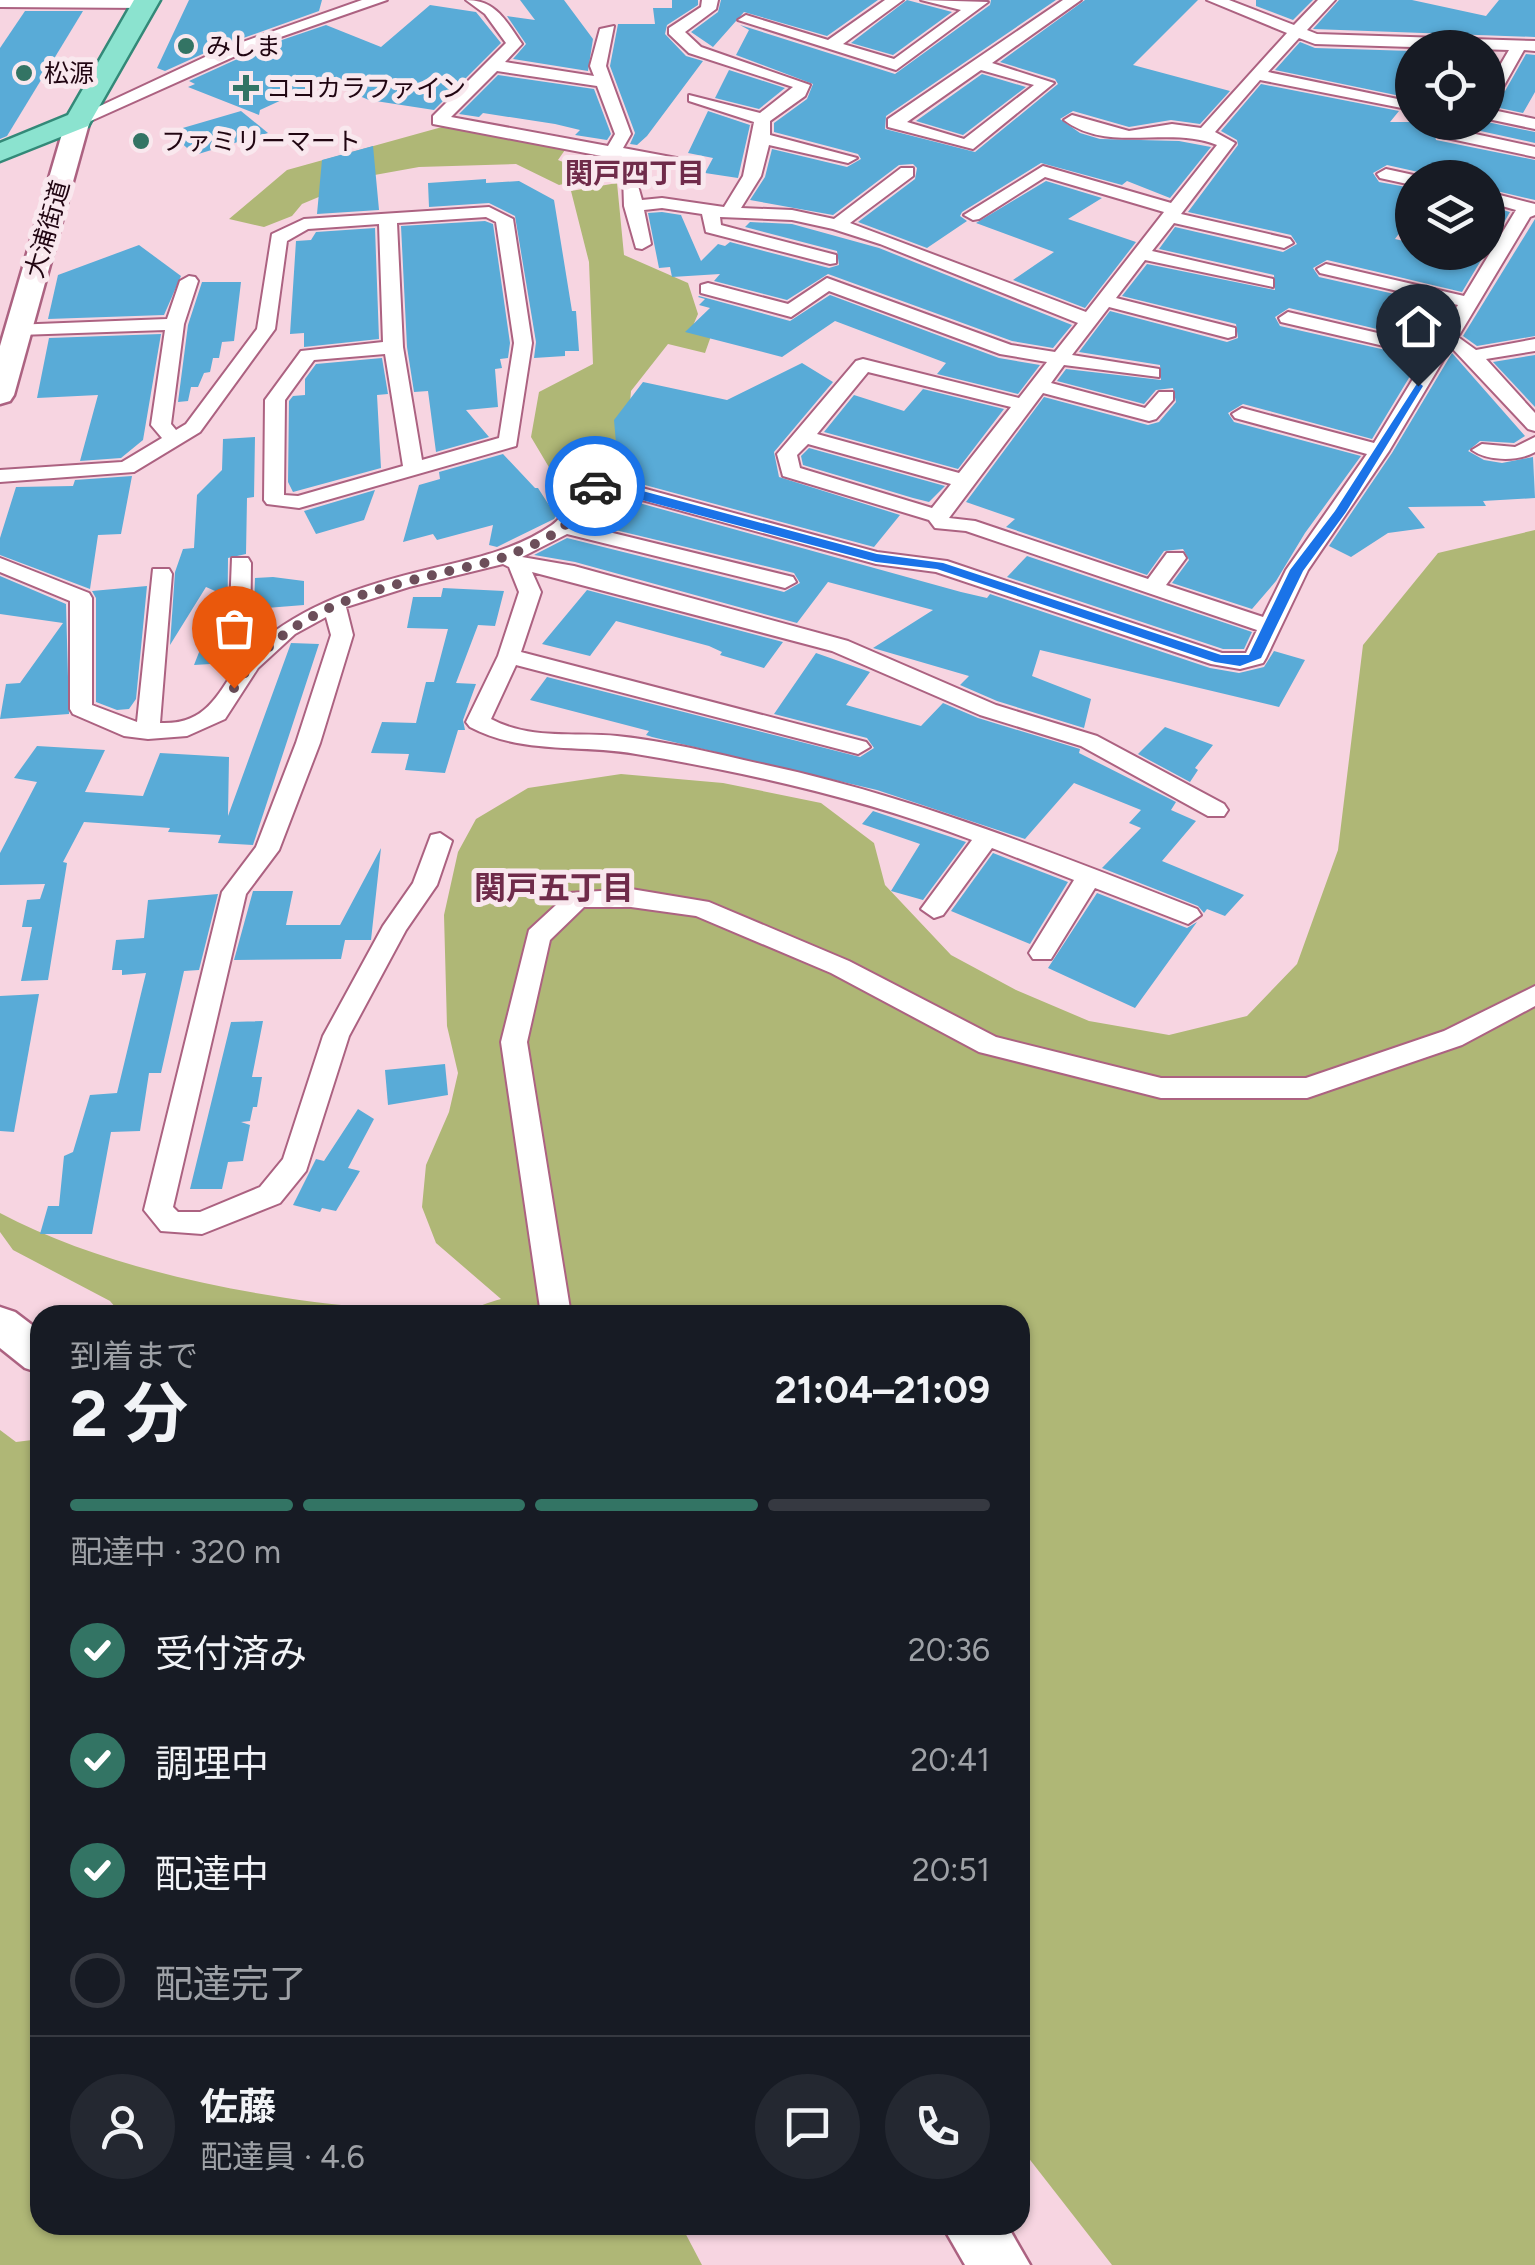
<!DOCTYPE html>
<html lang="ja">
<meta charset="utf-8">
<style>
:root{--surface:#171b24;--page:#242831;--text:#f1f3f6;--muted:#9ea1a6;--line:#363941;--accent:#337464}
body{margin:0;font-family:Figtree,"Noto Sans JP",sans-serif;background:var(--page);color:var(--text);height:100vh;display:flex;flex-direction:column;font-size:38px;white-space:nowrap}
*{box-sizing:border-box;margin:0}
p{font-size:32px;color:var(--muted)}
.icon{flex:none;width:55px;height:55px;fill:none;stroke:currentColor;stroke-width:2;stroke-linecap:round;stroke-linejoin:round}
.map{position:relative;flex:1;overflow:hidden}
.drawer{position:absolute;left:30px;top:1305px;width:1000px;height:930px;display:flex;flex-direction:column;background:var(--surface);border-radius:30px;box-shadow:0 2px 8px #0004}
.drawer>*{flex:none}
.controls{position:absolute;left:1395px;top:30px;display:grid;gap:20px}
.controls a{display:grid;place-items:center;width:110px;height:110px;border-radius:50%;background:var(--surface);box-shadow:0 2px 8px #0004;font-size:50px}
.pin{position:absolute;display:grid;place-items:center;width:85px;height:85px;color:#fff;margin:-102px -42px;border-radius:50% 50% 50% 0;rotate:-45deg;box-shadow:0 0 10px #0007}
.pin .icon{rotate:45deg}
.courier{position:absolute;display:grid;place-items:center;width:100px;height:100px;margin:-50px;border:8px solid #1a73e8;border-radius:50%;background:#fff;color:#222;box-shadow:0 2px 12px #0007}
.headline em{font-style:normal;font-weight:700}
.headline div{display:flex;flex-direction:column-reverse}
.headline{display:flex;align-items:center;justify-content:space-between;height:170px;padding:0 40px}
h1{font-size:65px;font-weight:700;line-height:75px}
.bar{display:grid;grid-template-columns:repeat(4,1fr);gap:15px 10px;align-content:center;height:120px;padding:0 40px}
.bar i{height:12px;border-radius:8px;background:var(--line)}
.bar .selected{background:var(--accent)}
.bar p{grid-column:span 4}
.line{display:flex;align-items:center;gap:25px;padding:0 40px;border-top:2px solid var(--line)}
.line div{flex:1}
.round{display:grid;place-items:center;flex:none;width:105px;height:105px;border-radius:52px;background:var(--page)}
ol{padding:0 40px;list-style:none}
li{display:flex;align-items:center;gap:30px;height:110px}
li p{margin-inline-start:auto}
li .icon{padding:10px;border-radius:50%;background:var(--accent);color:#fff;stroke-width:4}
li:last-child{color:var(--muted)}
li i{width:55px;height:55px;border:5px solid var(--line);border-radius:50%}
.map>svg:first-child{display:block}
.green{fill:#afb776}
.building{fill:#59abd7}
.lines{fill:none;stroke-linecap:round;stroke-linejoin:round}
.street-casing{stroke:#ac6281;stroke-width:4}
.secondary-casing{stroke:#ac6281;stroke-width:5}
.primary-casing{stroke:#338978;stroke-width:5}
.street{fill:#fff;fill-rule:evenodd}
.secondary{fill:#fff;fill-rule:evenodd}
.primary{fill:#8be3cf;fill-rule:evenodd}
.route{fill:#1a73e8}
.done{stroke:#6c4e5a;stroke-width:10;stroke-dasharray:0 18}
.poi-dot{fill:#337464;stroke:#f9e8ee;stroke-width:4}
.labels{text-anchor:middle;stroke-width:10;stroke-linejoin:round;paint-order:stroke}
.far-poi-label{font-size:25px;fill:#210612;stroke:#f9e8ee;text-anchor:start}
.far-street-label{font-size:25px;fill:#210612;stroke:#f9e8ee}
.far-neighbourhood-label{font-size:28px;font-weight:bold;fill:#6f2b4a;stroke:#f9e8ee}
.neighbourhood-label{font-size:32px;font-weight:bold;fill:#6f2b4a;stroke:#f9e8ee}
</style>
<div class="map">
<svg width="1535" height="2265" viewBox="0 0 1535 2265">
<rect width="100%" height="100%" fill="#f7d5e1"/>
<!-- green -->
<g class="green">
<path d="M442 127 567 147 558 160 598 176 559 185 516 164 419 167 369 176 302 204 292 216 264 227 229 219 287 170Z"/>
<path d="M617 183 624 255 688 283 698 314 692 328 711 336 705 353 668 344 631 391 624 471 581 477 553 474 531 437 539 392 593 364 589 262 571 191Z"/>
<path d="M1535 530V2265H1112L1020 2147V1315H122L110 1301 13 1250 0 1232V1213C105 1269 254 1298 372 1308 401 1310 435 1314 464 1310 476 1308 489 1302 501 1299L436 1243 422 1207 426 1165 449 1112 458 1073 447 1026 444 915 458 852 476 819 528 788 621 774 723 783 821 803 874 843 885 885 951 955 1016 990 1089 1021 1169 1035 1247 1016 1297 964 1338 850 1363 645 1438 553Z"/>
<path d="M0 1430 16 1442 40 1439V2225H681L702 2265H0Z"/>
</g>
<!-- building -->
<g class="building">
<path d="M189 0H322L319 11 218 47 165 71 157 68Z"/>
<path d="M520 0H564L593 39 588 71 513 59 526 44 507 16 535 20Z"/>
<path d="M672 0H698V5L667 25 665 34 686 56 703 61 647 136 637 145 630 144 635 133 610 66 618 24H655L653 8H672Z"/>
<path d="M721 0H878L827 36 744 12 713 47 691 32 718 12Z"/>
<path d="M907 0 952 12 893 55 851 43Z"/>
<path d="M991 0H1056L886 116 885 129 975 152 1058 84 1055 79 1000 62 1085 0H1198L1133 65 1230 91 1200 124 1171 120 1129 127 1073 111 1060 119 1080 133 1100 139 1179 141 1211 147 1170 198 1127 181 1122 185 1041 163 962 212 960 216 967 221 927 248 858 222 915 179 917 168 913 164 899 165 833 215 750 200 765 177 772 149 847 167 861 159 858 154 774 132V123L807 99 813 84 736 55 749 30 740 25 895 74 990 5Z"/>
<path d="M1256 0H1313L1293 20 1256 6Z"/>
<path d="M1339 0H1412L1486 16 1499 0H1535V37L1313 29Z"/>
<path d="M430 5 476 12 501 43 434 110 369 100 323 81 260 110 259 115 188 87 195 84 189 81 270 44 326 25 381 47Z"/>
<path d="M25 11H83L7 136 0 139V48Z"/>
<path d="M1300 42 1315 48 1412 51V95L1410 98 1275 70Z"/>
<path d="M1526 54 1535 55V92L1523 113 1490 106 1497 94 1505 91Z"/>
<path d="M729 70 785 88 759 109 715 98Z"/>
<path d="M982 74 1026 87 963 135 916 121Z"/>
<path d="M498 75 594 89 611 134 607 140 575 135 580 130 555 124 483 113 479 117 459 114Z"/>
<path d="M1261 84 1399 111 1390 122H1487L1535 132V143L1444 123 1433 128 1436 140 1535 160V200L1488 189V178H1445L1387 165 1373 173 1379 182 1412 188V216L1395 239 1412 243V252H1486L1462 292 1327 260 1313 268 1319 277 1452 307 1431 342 1289 308 1275 317 1280 326 1421 358 1372 439 1243 404 1228 413 1234 422 1361 456 1305 533 1276 581 1252 609 1172 583 1189 560 1183 549 1164 551 1147 575 1006 527 1015 519 966 502 1044 397 1148 425 1159 422 1176 402 1173 388 1156 390 1144 404 1057 381 1066 369 1161 380 1160 365 1079 352 1110 311 1227 342 1238 338 1236 324 1122 296 1147 264 1275 290 1274 275 1159 249 1175 227 1283 252 1297 244 1291 235 1188 212 1238 145 1237 140 1221 131Z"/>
<path d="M241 111 268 133 195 155 169 132Z"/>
<path d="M708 111 750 125 738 178 705 173 713 158 688 153Z"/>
<path d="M373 146 379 210 317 214 322 160Z"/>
<path d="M486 179V183L519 181 554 200 572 311H576L579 351H565V356L534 358 536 342 515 216 489 203 429 207 428 183Z"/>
<path d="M1046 181 1102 198 1068 219 1136 242 1085 308 1013 280 1054 252 976 223Z"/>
<path d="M1488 206 1510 212 1488 250Z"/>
<path d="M662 212 681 215 701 261 718 244 725 246 730 242 829 268 839 265 837 251 745 227 750 222 792 224 879 248 1072 325 1053 348 1012 341 828 274 787 300 714 281 720 274 672 277 670 267 659 268 648 213Z"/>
<path d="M1535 219V336L1477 346 1463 336Z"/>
<path d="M485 221 493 224 510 343 508 358 500 359 502 368 495 369 498 407 466 410 489 437 436 452 428 391 414 392 407 347 401 226Z"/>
<path d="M375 228 379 339 304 347V333L290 334 296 241 311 240 316 232Z"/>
<path d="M139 245 181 276 164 315 48 319 58 275Z"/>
<path d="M202 282H241L234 341 222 342 219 358H213L210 372 204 373 198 387H191L188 401 178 402 188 325Z"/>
<path d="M830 295 999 358 1040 365 1018 394 937 374 946 363 835 321 782 357 685 332 710 308 699 305 705 299 698 297 699 296 790 321Z"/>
<path d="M161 334 143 440 121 458 80 461 98 395 37 398 49 338Z"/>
<path d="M1452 353 1525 436 1514 443 1480 441 1468 451 1484 460 1502 463 1533 457 1535 498 1483 501 1486 506 1408 507 1425 528 1388 533 1351 557 1329 546 1392 453Z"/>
<path d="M1535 355V407L1493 362Z"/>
<path d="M382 358 388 394 377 395 381 468 293 492 288 482 289 401 293 396 305 395V379L316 364Z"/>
<path d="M802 363 833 382 774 452 779 477 900 515 874 547 619 478 614 420 643 382 727 400Z"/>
<path d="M923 389 1004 409 958 469 824 432 854 395 904 411Z"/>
<path d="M255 437 254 497 247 498 246 554 228 558 227 663 194 665 222 594 206 587 170 645 175 572 183 549 194 548 197 495 222 470 223 439Z"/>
<path d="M809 448 945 486 929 502 913 498 803 465 801 456Z"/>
<path d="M503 454 535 488H538L556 516 554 519 497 547 489 545 493 525 437 540 433 534 403 542 419 485 440 479 439 472Z"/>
<path d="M132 476 121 534 98 535 90 589 0 555V538L16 487 73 486 75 480Z"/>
<path d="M375 490 364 520 316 534 304 511Z"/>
<path d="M601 497 622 501 621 498 961 592 987 598 990 594 1210 668 1239 673 1264 667 1274 651 1305 660 1279 707 1040 650 1032 676 1091 699 1084 728 997 701 960 685 969 676 873 648 933 610 828 582 797 623 575 562 534 555 567 538 784 592 800 583 794 573 582 522Z"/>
<path d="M1027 556 1252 632 1244 649H1223L1007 577Z"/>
<path d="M0 576 66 604 69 714 0 719 6 684 20 683 63 623 0 614Z"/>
<path d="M273 577 304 581V605L254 609 255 578Z"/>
<path d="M147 586 136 699 129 709 117 710 96 702V598L92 591Z"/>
<path d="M443 588 504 591 495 626 478 625 456 683 476 684 463 720 465 730H458L445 773 405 770 409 754 371 753 382 722 416 723 426 682H434L448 629 407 628 413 597H441Z"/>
<path d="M587 590 783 642 764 668 720 655 722 652 709 646 616 621 590 656 542 644Z"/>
<path d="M291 643 319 644 253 845 218 843 221 835 168 832 170 828 84 822 63 862 67 863 48 980 21 981 32 927H22L27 900 40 899 45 884 0 885V853L37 782 14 778 37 746 105 750 85 792 143 796 160 753 229 757 228 816Z"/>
<path d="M816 653 870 672 846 705 921 726 943 703 978 718 1080 749 1079 753 1176 802 1171 810 1196 821 1162 861 1244 895 1225 916 1207 909 1204 913 1198 906 1102 868 1141 828 1129 823 1141 810 1074 783 1025 839 877 790 652 737 646 735 649 731 530 700 547 677 860 757 874 748 867 738 774 714Z"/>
<path d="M1165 727 1213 745 1195 768 1198 770 1190 782 1138 754Z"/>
<path d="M873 811 966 842 923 900 891 891 920 844 862 824Z"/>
<path d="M381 848 371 940H345L341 959 234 960 253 891H293L286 925H340Z"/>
<path d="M993 853 1068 882 1030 944 951 911Z"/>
<path d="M1097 893 1187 928 1197 922 1135 1008 1048 968Z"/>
<path d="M218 894 199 970 184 971 161 1073H149L140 1131 111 1132 92 1234H40L48 1206H59L64 1156 73 1152 90 1095 117 1093 146 973 122 975V970H112L116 940 144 938 148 900Z"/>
<path d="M39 994 14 1132 0 1131V996Z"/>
<path d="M263 1021 252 1077H262L257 1107H253L250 1121 241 1122 250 1125 243 1161 228 1162 222 1189H190L231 1022Z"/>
<path d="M445 1064 448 1095 388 1105 385 1070Z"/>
<path d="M358 1109 374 1119 348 1168 360 1171 336 1211 322 1208 320 1212 293 1205 316 1159 324 1161Z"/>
</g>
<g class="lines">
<defs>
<g id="street">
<path d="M0 0H151L153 3 145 8 0 7Z"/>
<path d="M362 0H387L269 41 84 124 70 120 220 50Z"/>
<path d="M466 0C496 0 506 21 522 44L505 62 594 76 590 66 600 29 614 26 606 66 631 134 623 148 698 162V170L612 158 433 124V116L506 43 485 14ZM497 71 597 86 615 134 608 146 451 117Z"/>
<path d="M702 0H718L716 9 685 32 701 47 810 85 805 96 770 121V135L857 158 848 163 769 145 761 176 741 208 792 210 834 219 901 168H913V176L850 223 1086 312 1164 212 1045 177 979 219 973 220 964 215 1043 166 1171 203 1217 145C1168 125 1109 154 1064 120L1072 115 1129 131 1172 124 1201 128 1287 33 1207 0H1229L1294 25 1318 0H1335L1307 30 1317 34 1535 41V51L1524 50 1502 89 1496 91 1488 86 1509 50 1315 44 1299 38 1268 72 1412 102V110L1260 80 1215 132 1235 143 1181 214 1290 239 1293 243 1284 248 1174 223 1152 251 1273 279V287L1145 260 1116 298 1235 328V336L1228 338 1109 307 1072 355 1159 369V377L1064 365 1051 383 1145 408 1159 392H1173V400L1156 419 1149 421 1043 393 949 518 975 521 1148 579 1167 553H1183L1186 558 1166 585 1263 617 1286 570 1367 454 1235 418 1232 414 1242 408 1374 443 1427 356 1281 322 1279 318 1288 312 1433 346 1458 305 1320 273 1317 269 1326 264 1464 296 1516 210 1488 202V192L1535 204V215L1530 217 1458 337 1476 350 1535 339V351L1486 359 1535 413V431L1528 429 1451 347 1389 451 1308 570 1266 658 1263 663 1240 669 1211 664 936 572 876 564 609 491 593 495 576 524 793 577 796 582 785 588 567 534 522 557 574 566 848 641 996 705 1097 736 1224 804 1228 810 1224 816H1208L1081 746 980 715 832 651 532 572 541 592 521 652 866 742 870 747 858 754 516 665 491 719C530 740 574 732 617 736 667 741 717 754 766 765 915 797 1055 854 1197 909L1201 915 1188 924 1095 888 1051 959H1033L1029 953 1074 880 992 848 943 915 934 918 921 909 972 840C864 799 750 773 636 754 579 744 523 755 470 727L466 722 498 656 519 592 509 567 503 564 409 587 346 607 353 635 320 743 279 850 246 894 173 1207 178 1212H200L260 1187 283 1159 323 1036 383 926 413 883 431 835 440 833 452 841 437 885 406 930 349 1036 306 1171 280 1203 202 1234 161 1231 144 1210 222 892 256 847 296 743 331 635 326 617 295 634 258 668 225 719 187 736 148 739 124 736 73 714 70 709V601L0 572V558L89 593 92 598V705L137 722 153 569H169L172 574 160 723C204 725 216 698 237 666L228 659 232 558H248L251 563 250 651C302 604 363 585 430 569 472 559 516 550 552 525 564 517 570 498 578 487L609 479 877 552 947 561 1222 653H1246L1257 630 966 531 935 528 929 520 783 476 777 454 856 361 863 359 1019 398 1047 362 1000 354 829 291 791 317 701 293V285L708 283 788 304 827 278 1011 345 1055 352 1078 323 880 244 833 229 792 220 720 217 721 225 836 255V263L830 264 706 232 702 214 662 208 644 210 651 244 642 249 636 248 624 206 623 175H635L642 200 662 198 724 207 743 176 754 122 689 101V95L760 113 793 87 689 53 669 34V28L701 7ZM868 372 1011 407 959 473 817 434ZM808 444 951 484 932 508 800 468 797 455Z"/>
<path d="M885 0H903L843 44 894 59 961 10 921 0 988 2 896 70 738 20 746 15 828 40Z"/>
<path d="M1063 0H1081L992 63 1054 83 973 149 888 127V119ZM981 70 1034 85 964 139 907 122Z"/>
<path d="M1488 109 1535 119V129L1488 119Z"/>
<path d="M1443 127 1535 147V157L1437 136V128Z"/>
<path d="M1386 169 1418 176 1419 178H1412V185L1380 178 1377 174Z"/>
<path d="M489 207 513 219 532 343 516 446 299 508 267 504 264 500 265 400 301 351 383 342 379 224 308 229 287 241 275 329 200 432 134 472 0 482V470L122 462 162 438 151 425 165 330 19 335 12 333V325L167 319 180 281 189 276 195 277 198 281 184 324 171 424 176 430 186 424 257 329 272 234 304 219ZM486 217 496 222 514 343 499 438 422 460 403 347 397 223ZM385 354 403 466 298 496 284 495 285 400 314 360Z"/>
<path d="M1535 437V452C1518 462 1487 461 1472 450L1482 444 1515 447Z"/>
<path d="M631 889 709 902 849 961 996 1037 1161 1078H1306L1444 1031 1535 986V1006L1462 1045 1307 1098H1161L979 1052 831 973 696 916 631 907H584L550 940 527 1042 571 1315H541L501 1042 529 930 569 893Z"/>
</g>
<g id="secondary">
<path d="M78 113 90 120 14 395 10 401 0 404V346L66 120Z"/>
<path d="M0 1307 15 1312 40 1331V1373L25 1368 0 1348Z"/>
<path d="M942 2225H1007L1030 2265H965Z"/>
</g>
<path id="primary" d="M134 0H160L88 126 0 161V143L68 115Z"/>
</defs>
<!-- street casing -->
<use href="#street" class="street-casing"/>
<!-- secondary casing -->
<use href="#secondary" class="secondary-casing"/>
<!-- primary casing -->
<use href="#primary" class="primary-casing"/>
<!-- street -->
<use href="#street" class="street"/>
<!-- secondary -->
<use href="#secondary" class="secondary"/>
<!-- primary -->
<use href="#primary" class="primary"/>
</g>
<!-- route -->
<path class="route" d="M1418 382 1423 386 1346 512 1303 571 1261 658 1240 666 1215 662 937 569 876 562 589 486 609 482 877 554 943 563 1221 655H1249L1290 570 1335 511Z"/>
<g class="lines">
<!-- done -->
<path class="done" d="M234 688C282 614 360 592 442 573 463 567 488 564 509 555 524 549 551 538 563 527 577 515 577 495 595 486"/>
</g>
<!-- markers -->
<g class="poi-dot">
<circle cx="186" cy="46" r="10"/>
<circle cx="24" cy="73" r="10"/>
<path d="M241 73h10v10h10v10h-10v10h-10v-10h-10v-10h10z"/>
<circle cx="141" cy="141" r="10"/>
</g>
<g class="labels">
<!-- far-poi labels -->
<g class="far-poi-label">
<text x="206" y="55">みしま</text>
<text x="44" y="82">松源</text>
<text x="266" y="97">ココカラファイン</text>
<text x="161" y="150">ファミリーマート</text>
</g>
<!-- far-street labels -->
<g class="far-street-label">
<text transform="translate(47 229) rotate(-74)" y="9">大浦街道</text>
</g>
<!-- far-neighbourhood labels -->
<g class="far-neighbourhood-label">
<text x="635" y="183">関戸四丁目</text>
</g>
<!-- neighbourhood labels -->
<g class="neighbourhood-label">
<text x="554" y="899">関戸五丁目</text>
</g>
</g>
</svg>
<div class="controls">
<a><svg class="icon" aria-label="locate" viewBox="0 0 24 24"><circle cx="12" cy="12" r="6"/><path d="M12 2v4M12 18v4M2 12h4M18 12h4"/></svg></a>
<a><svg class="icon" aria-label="layers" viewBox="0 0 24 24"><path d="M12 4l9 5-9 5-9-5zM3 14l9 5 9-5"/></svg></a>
</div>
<div class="pin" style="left:234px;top:688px;background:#ea580c"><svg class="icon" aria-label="bag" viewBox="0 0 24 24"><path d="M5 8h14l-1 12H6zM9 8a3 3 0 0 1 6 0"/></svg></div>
<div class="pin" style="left:1418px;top:386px;background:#1f2937"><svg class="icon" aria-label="home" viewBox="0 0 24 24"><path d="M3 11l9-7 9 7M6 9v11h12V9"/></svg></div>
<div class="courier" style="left:595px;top:486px"><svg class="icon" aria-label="car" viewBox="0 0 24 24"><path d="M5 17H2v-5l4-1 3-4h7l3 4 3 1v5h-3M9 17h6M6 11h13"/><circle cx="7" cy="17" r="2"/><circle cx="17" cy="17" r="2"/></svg></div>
<section class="drawer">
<div class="headline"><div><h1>2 分</h1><p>到着まで</p></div><em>21:04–21:09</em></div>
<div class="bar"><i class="selected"></i><i class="selected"></i><i class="selected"></i><i></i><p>配達中 · 320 m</p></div>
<ol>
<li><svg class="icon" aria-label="check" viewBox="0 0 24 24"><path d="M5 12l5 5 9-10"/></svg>受付済み<p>20:36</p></li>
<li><svg class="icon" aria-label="check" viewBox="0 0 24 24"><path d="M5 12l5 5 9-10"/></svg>調理中<p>20:41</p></li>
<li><svg class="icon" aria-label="check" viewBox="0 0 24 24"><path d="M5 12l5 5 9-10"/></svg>配達中<p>20:51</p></li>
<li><i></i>配達完了</li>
</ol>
<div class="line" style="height:180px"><a class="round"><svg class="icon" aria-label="person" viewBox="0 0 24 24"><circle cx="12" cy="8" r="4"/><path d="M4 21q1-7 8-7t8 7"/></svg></a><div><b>佐藤</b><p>配達員 · 4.6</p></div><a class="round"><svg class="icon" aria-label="chat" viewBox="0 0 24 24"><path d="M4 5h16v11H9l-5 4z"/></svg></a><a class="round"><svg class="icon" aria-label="phone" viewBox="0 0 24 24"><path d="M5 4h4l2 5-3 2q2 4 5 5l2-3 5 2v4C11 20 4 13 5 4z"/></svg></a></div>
</section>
</div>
